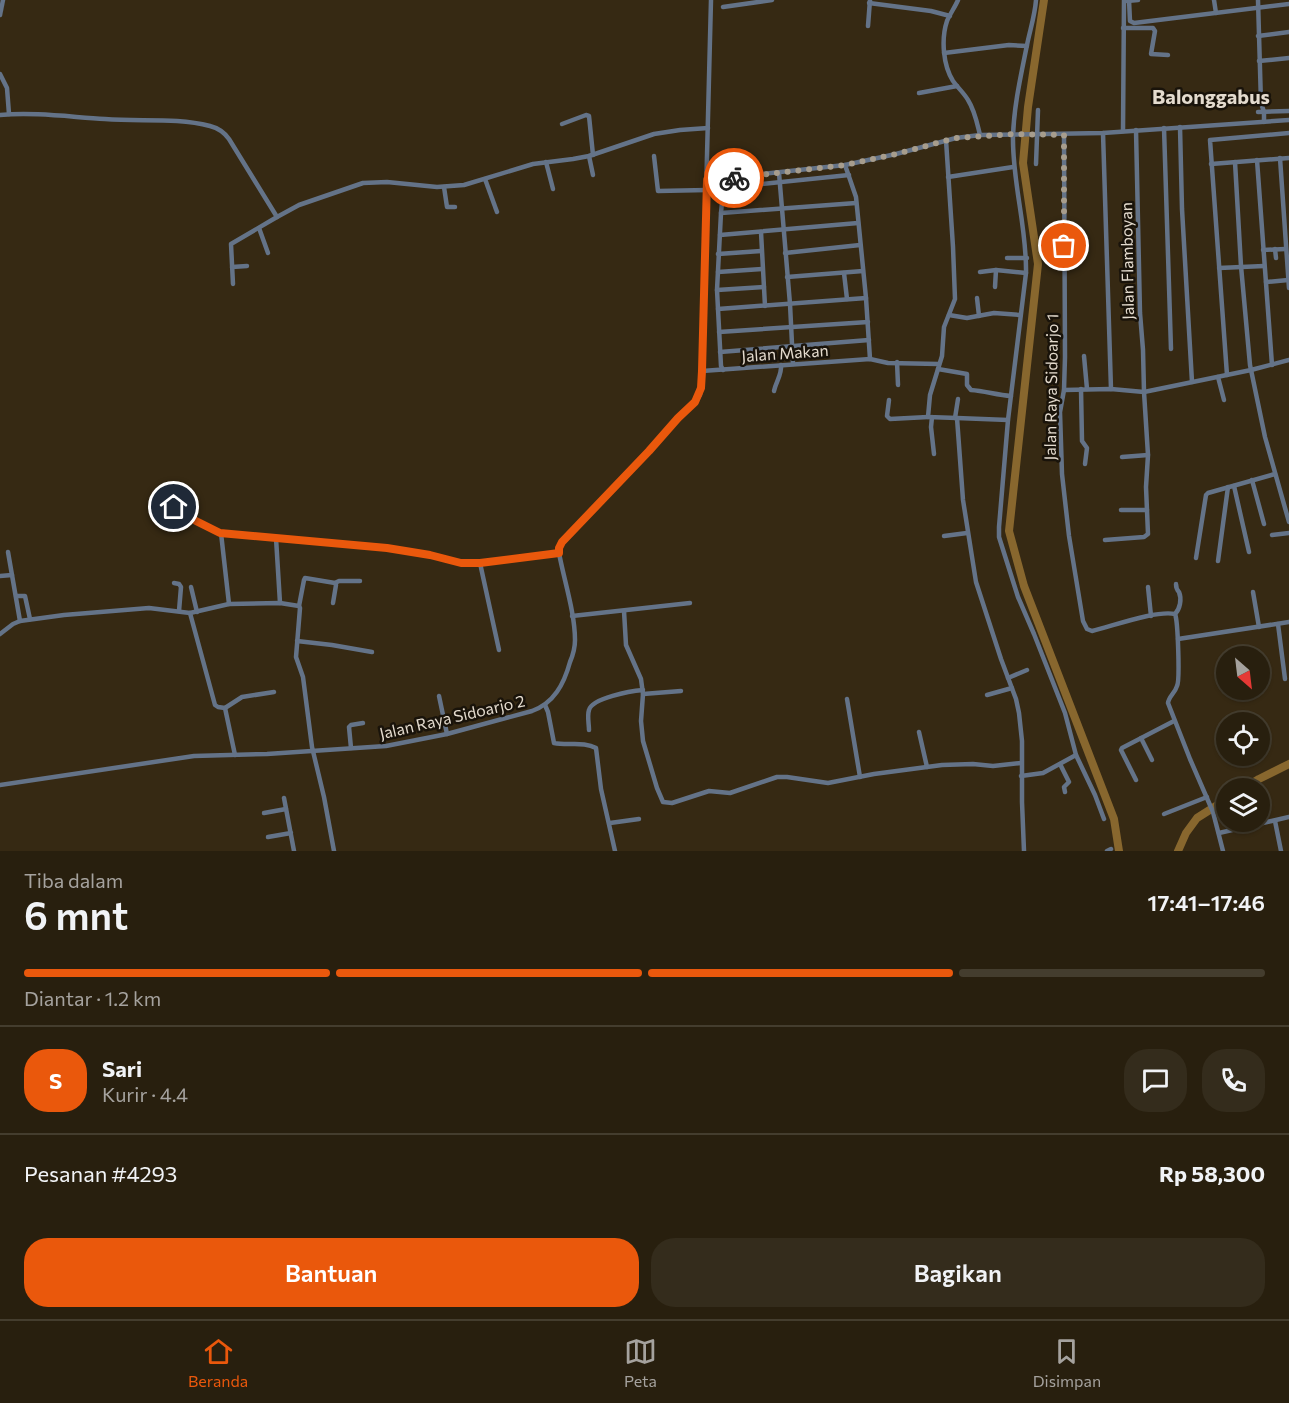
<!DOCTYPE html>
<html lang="id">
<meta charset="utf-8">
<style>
:root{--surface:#281f0e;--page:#342c1c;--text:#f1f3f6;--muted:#a5a29e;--line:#443d2e;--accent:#ea580c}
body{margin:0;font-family:Commissioner,sans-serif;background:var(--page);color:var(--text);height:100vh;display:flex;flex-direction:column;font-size:22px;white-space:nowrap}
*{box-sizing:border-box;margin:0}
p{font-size:20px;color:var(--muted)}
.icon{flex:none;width:33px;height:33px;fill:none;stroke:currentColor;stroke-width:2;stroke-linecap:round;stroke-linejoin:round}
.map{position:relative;height:851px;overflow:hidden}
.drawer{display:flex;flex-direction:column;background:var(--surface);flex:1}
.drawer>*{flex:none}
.needle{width:39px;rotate:152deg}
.tools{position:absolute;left:1216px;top:646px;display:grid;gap:12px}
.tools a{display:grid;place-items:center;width:54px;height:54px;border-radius:50%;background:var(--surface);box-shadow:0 2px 4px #0004,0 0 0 2px var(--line);font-size:30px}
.pin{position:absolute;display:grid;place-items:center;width:51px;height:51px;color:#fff;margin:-26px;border:3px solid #fff;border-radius:50%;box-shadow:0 2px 6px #0007}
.courier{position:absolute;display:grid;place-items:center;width:60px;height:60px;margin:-30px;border:4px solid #ea580c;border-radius:50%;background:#fff;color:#222;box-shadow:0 2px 8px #0007}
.overview em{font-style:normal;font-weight:600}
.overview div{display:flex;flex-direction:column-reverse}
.overview{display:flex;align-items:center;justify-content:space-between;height:102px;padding:0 24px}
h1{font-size:39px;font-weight:600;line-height:45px}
.bar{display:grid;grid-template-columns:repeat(4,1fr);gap:9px 6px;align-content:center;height:72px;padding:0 24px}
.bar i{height:8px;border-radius:4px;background:var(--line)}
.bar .current{background:var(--accent)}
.bar p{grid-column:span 4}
.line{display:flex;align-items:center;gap:15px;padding:0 24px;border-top:2px solid var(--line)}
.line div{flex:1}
.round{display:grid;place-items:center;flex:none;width:63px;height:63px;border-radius:24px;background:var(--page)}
.button{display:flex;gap:12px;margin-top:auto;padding:12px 24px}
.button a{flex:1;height:69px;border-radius:24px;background:var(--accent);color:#fff;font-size:24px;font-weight:600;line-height:69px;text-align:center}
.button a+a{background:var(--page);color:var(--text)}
.dock{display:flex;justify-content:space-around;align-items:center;height:84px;border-top:2px solid var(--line);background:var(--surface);font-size:16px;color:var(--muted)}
.dock a{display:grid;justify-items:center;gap:3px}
.dock .current{color:var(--accent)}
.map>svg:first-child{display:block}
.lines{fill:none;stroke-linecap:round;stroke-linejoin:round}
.river{stroke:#88672e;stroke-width:8}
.minor{stroke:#647388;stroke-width:4.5}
.done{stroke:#a79d8d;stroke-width:6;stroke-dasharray:0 10.8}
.route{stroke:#ea580c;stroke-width:8}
.labels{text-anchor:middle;stroke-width:5;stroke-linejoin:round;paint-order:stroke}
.street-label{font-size:16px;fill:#e4dbce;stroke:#19130a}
.quarter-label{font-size:20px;font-weight:bold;fill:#e4dbce;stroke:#19130a}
</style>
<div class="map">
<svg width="1289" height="851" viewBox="0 0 1289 851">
<rect width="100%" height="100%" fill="#362913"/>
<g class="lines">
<!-- river -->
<g class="river">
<path d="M1044 0 1028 107 1023 163 1038 264 1009 531 1024 586 1114 819 1119 851"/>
<path d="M1243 789 1259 779 1289 764"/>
<path d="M1178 851 1186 833 1197 818 1227 799"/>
</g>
<!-- minor -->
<g class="minor">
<path d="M958 0C955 7 950 14 947 21 941 39 943 65 953 81 958 88 964 93 968 100 975 111 977 123 980 135"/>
<path d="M1036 0C1035 15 1030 30 1027 45 1021 75 1014 105 1013 136 1012 182 1027 227 1026 273L1008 420 999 527V537L1018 597 1034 634 1065 713 1076 755 1095 795 1104 819"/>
<path d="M1129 0 1130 21 1134 23 1289 4"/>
<path d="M1214 0 1216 13"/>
<path d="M1258 0 1261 103 1264 112V122"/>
<path d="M1127 1 1138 0"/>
<path d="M869 3 931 11 950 16"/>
<path d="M723 7 772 0"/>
<path d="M0 15 3 0"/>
<path d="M868 26 870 0"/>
<path d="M1123 28H1153L1155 31 1151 54 1168 55"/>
<path d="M1258 36 1289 32"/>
<path d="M944 53 1009 45 1027 46"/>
<path d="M1259 61 1289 58"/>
<path d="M0 74 7 88 9 114"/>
<path d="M919 93 957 86"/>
<path d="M1258 112 1289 111"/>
<path d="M0 115C35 112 70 117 105 119 140 122 176 117 210 126 218 128 224 132 229 139L277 217 299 205 363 183 387 182 437 187 464 185 533 164 573 159 589 156 654 134 680 130 708 128"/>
<path d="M562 124 586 115 589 116 593 155"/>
<path d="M1180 127 1182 209 1192 382"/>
<path d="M1164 128 1171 349"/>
<path d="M1123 131 1124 0"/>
<path d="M1103 133 1111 389"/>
<path d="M1064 135 1065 357 1064 390 1060 412 1062 474 1069 536 1083 621 1087 629 1092 631C1113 626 1156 610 1175 614 1178 621 1180 681 1177 686 1175 693 1169 696 1168 703L1190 759 1213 812 1223 851"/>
<path d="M946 140 953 247 955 299 944 327 942 356 930 395 928 417 957 418 963 500 976 582 1001 659 1016 699 1019 713 1022 741V802L1024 851"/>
<path d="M589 156 593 175"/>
<path d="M654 156 658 191 707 190"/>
<path d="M1280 158 1289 288"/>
<path d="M1257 160 1272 365"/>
<path d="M546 162 553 189"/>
<path d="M1235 162 1241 266 1250 365 1265 437 1289 522"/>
<path d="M1036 164 1038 110"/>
<path d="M1211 164 1289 158"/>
<path d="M845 165 856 197 866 298 870 359"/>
<path d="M779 173 790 304 793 364"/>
<path d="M948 177 1013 167"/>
<path d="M485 179 497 212"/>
<path d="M707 180 845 165 896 154 956 138 980 135 1103 133 1289 120"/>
<path d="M444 187 447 207H455"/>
<path d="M723 188 849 175"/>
<path d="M721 213 856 203"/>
<path d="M259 228 268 253"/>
<path d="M761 232 765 306"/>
<path d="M720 235 858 223"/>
<path d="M1275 249 1276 258"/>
<path d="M1263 250 1285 249"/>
<path d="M785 253 860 245"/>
<path d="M718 254 761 251"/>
<path d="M1007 258H1027"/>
<path d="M232 267 247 266"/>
<path d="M1219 268 1264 266"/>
<path d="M718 272 762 269"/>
<path d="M980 272 996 270 1026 273"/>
<path d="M844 273 847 299"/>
<path d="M787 277 863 271"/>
<path d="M1266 282 1288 280"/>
<path d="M233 284 231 244 277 217"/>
<path d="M995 287 996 270"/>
<path d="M717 290 764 287"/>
<path d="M977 298 979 316"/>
<path d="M718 309 866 298"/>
<path d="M949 315 967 318 994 313 1020 315"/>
<path d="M719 332 868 322"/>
<path d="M720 352 869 340"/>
<path d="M1084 356 1087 389"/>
<path d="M897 362 898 385"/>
<path d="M938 369 967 374V385L971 390C985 391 997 395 1011 396"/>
<path d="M723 370 721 366 717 290 721 213 724 179"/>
<path d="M702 371 870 359 888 363 939 364"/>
<path d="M1227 375 1210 140 1289 133"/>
<path d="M1218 377 1224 400"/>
<path d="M1081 389 1082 441 1087 448 1085 464"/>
<path d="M1064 390 1111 389 1144 392 1251 370 1289 360"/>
<path d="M774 391C776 381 782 375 781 365"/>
<path d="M889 400 887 416 890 419 928 417"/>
<path d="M932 417 931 427 934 454"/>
<path d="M955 418 958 399"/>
<path d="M957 418 1008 420"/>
<path d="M1122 457 1148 455"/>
<path d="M1252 480 1264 524"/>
<path d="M1234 486 1249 552"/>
<path d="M174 507 196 521 221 533 387 548 430 555 461 563H480L559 553"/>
<path d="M1121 510H1147"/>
<path d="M221 533 229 604"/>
<path d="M1272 535 1289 533"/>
<path d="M944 536 967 533"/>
<path d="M276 538 280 603"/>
<path d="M1105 540 1144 537 1148 534 1146 487 1148 455 1144 392 1143 350 1140 313 1136 130"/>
<path d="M8 552 20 621"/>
<path d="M1196 558 1206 495 1208 493 1275 474"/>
<path d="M1218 561 1228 487"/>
<path d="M480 563 499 650"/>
<path d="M0 576 12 575"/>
<path d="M174 583 179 584 181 587 179 611"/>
<path d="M191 587 197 612"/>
<path d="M1148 587 1151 616"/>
<path d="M1253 592 1259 627"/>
<path d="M16 596H25L30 619"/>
<path d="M333 603 336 585 335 583"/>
<path d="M624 611 626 645 641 679 643 694 641 721 643 741 657 788 663 802 672 803 709 791 730 793 777 777H787L828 783 874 774 942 765 973 764 993 766 1021 763"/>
<path d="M190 613 215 705 218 707 225 708 242 697 274 692"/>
<path d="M1175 614C1180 609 1182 599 1179 592 1177 590 1176 587 1176 584"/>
<path d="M572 616 690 603"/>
<path d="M1278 624 1285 679"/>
<path d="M0 634 13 624 20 621 64 615 149 608 190 613 229 604 280 603 299 606"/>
<path d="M1178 639 1289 622"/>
<path d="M297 641 332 645 372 652"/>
<path d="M1008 678 1027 670"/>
<path d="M643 694 681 691"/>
<path d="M987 695 1012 688"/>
<path d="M439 696 447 734"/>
<path d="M847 699 860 777"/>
<path d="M545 705 548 712 554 743C568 746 584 741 596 748L601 789 615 851"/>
<path d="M225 708 235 755"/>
<path d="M589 730C589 724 587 716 589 710 592 698 631 691 643 690"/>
<path d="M919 732 927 767"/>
<path d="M1141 738 1152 760"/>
<path d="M351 748 349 727 351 725 363 723"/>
<path d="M1060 764 1069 782 1064 787 1065 792"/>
<path d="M1021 776 1043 773 1076 755"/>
<path d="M1136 780 1121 750 1122 748 1174 721"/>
<path d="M0 785 194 756 267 754 386 746 447 734 532 711C554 703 564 684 570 662 573 655 575 648 575 640 575 613 564 580 559 553L560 546 649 451 678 418 695 402 700 395 701 389 711 0"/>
<path d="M284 798 294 851"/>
<path d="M264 813 286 809"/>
<path d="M1164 814 1207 797"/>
<path d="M1275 821 1281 851"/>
<path d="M610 823 639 819"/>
<path d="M1219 833 1289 817"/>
<path d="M268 837 291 833"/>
<path d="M334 851 324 797 312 747 303 677 296 657 300 608 299 606 304 580 305 578 335 583 339 581H360"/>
<path d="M1107 851 1111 849"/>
</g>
</g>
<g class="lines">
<!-- done -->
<path class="done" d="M734 178 845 165 896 154 956 138 1013 134 1064 135V246"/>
<!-- route -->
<path class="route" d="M174 507 196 521 220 533 387 548 430 555 461 563H480L559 553V548L562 542 649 451 678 418 695 402 701 388 702 371 707 180 734 178"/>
</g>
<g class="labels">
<!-- street labels -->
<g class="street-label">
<text transform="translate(1127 261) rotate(-91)" y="6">Jalan Flamboyan</text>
<text transform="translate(785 353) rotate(-4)" y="6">Jalan Makan</text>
<text transform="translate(1051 387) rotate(-89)" y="6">Jalan Raya Sidoarjo 1</text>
<text transform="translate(452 717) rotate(-13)" y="6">Jalan Raya Sidoarjo 2</text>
</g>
<!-- quarter labels -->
<g class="quarter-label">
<text x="1211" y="104">Balonggabus</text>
</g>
</g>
</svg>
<div class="tools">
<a><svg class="needle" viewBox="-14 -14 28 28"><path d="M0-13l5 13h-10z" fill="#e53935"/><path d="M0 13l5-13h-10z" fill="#a5a29e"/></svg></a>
<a><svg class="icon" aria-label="locate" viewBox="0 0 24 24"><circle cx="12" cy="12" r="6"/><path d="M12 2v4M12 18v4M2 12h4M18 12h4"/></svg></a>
<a><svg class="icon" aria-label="layers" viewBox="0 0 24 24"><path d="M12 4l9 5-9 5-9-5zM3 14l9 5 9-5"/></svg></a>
</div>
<div class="pin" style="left:1064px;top:246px;background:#ea580c"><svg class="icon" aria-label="bag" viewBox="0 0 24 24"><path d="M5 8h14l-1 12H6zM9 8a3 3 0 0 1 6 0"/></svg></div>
<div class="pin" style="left:174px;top:507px;background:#1f2937"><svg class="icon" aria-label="home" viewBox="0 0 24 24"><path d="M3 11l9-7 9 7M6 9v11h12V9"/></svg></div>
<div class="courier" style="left:734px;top:178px"><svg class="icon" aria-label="bike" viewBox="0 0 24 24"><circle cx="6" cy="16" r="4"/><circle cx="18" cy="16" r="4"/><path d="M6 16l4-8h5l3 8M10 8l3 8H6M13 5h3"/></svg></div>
</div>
<section class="drawer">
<div class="overview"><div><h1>6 mnt</h1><p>Tiba dalam</p></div><em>17:41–17:46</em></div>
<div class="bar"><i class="current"></i><i class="current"></i><i class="current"></i><i></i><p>Diantar · 1.2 km</p></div>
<div class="line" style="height:108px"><b class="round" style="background:var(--accent);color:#fff">S</b><div><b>Sari</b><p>Kurir · 4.4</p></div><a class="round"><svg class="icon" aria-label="chat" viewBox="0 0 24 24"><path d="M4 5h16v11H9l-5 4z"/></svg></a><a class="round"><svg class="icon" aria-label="phone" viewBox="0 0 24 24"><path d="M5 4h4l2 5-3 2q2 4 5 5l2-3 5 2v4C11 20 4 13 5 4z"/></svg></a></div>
<div class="line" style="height:78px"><div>Pesanan #4293</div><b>Rp 58,300</b></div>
<div class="button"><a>Bantuan</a><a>Bagikan</a></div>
</section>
<nav class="dock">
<a class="current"><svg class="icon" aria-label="home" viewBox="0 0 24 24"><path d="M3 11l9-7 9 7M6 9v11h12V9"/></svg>Beranda</a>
<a><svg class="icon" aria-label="map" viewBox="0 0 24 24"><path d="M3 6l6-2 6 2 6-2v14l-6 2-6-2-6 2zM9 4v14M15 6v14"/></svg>Peta</a>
<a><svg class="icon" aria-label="saved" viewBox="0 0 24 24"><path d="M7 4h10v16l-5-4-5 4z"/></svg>Disimpan</a>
</nav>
